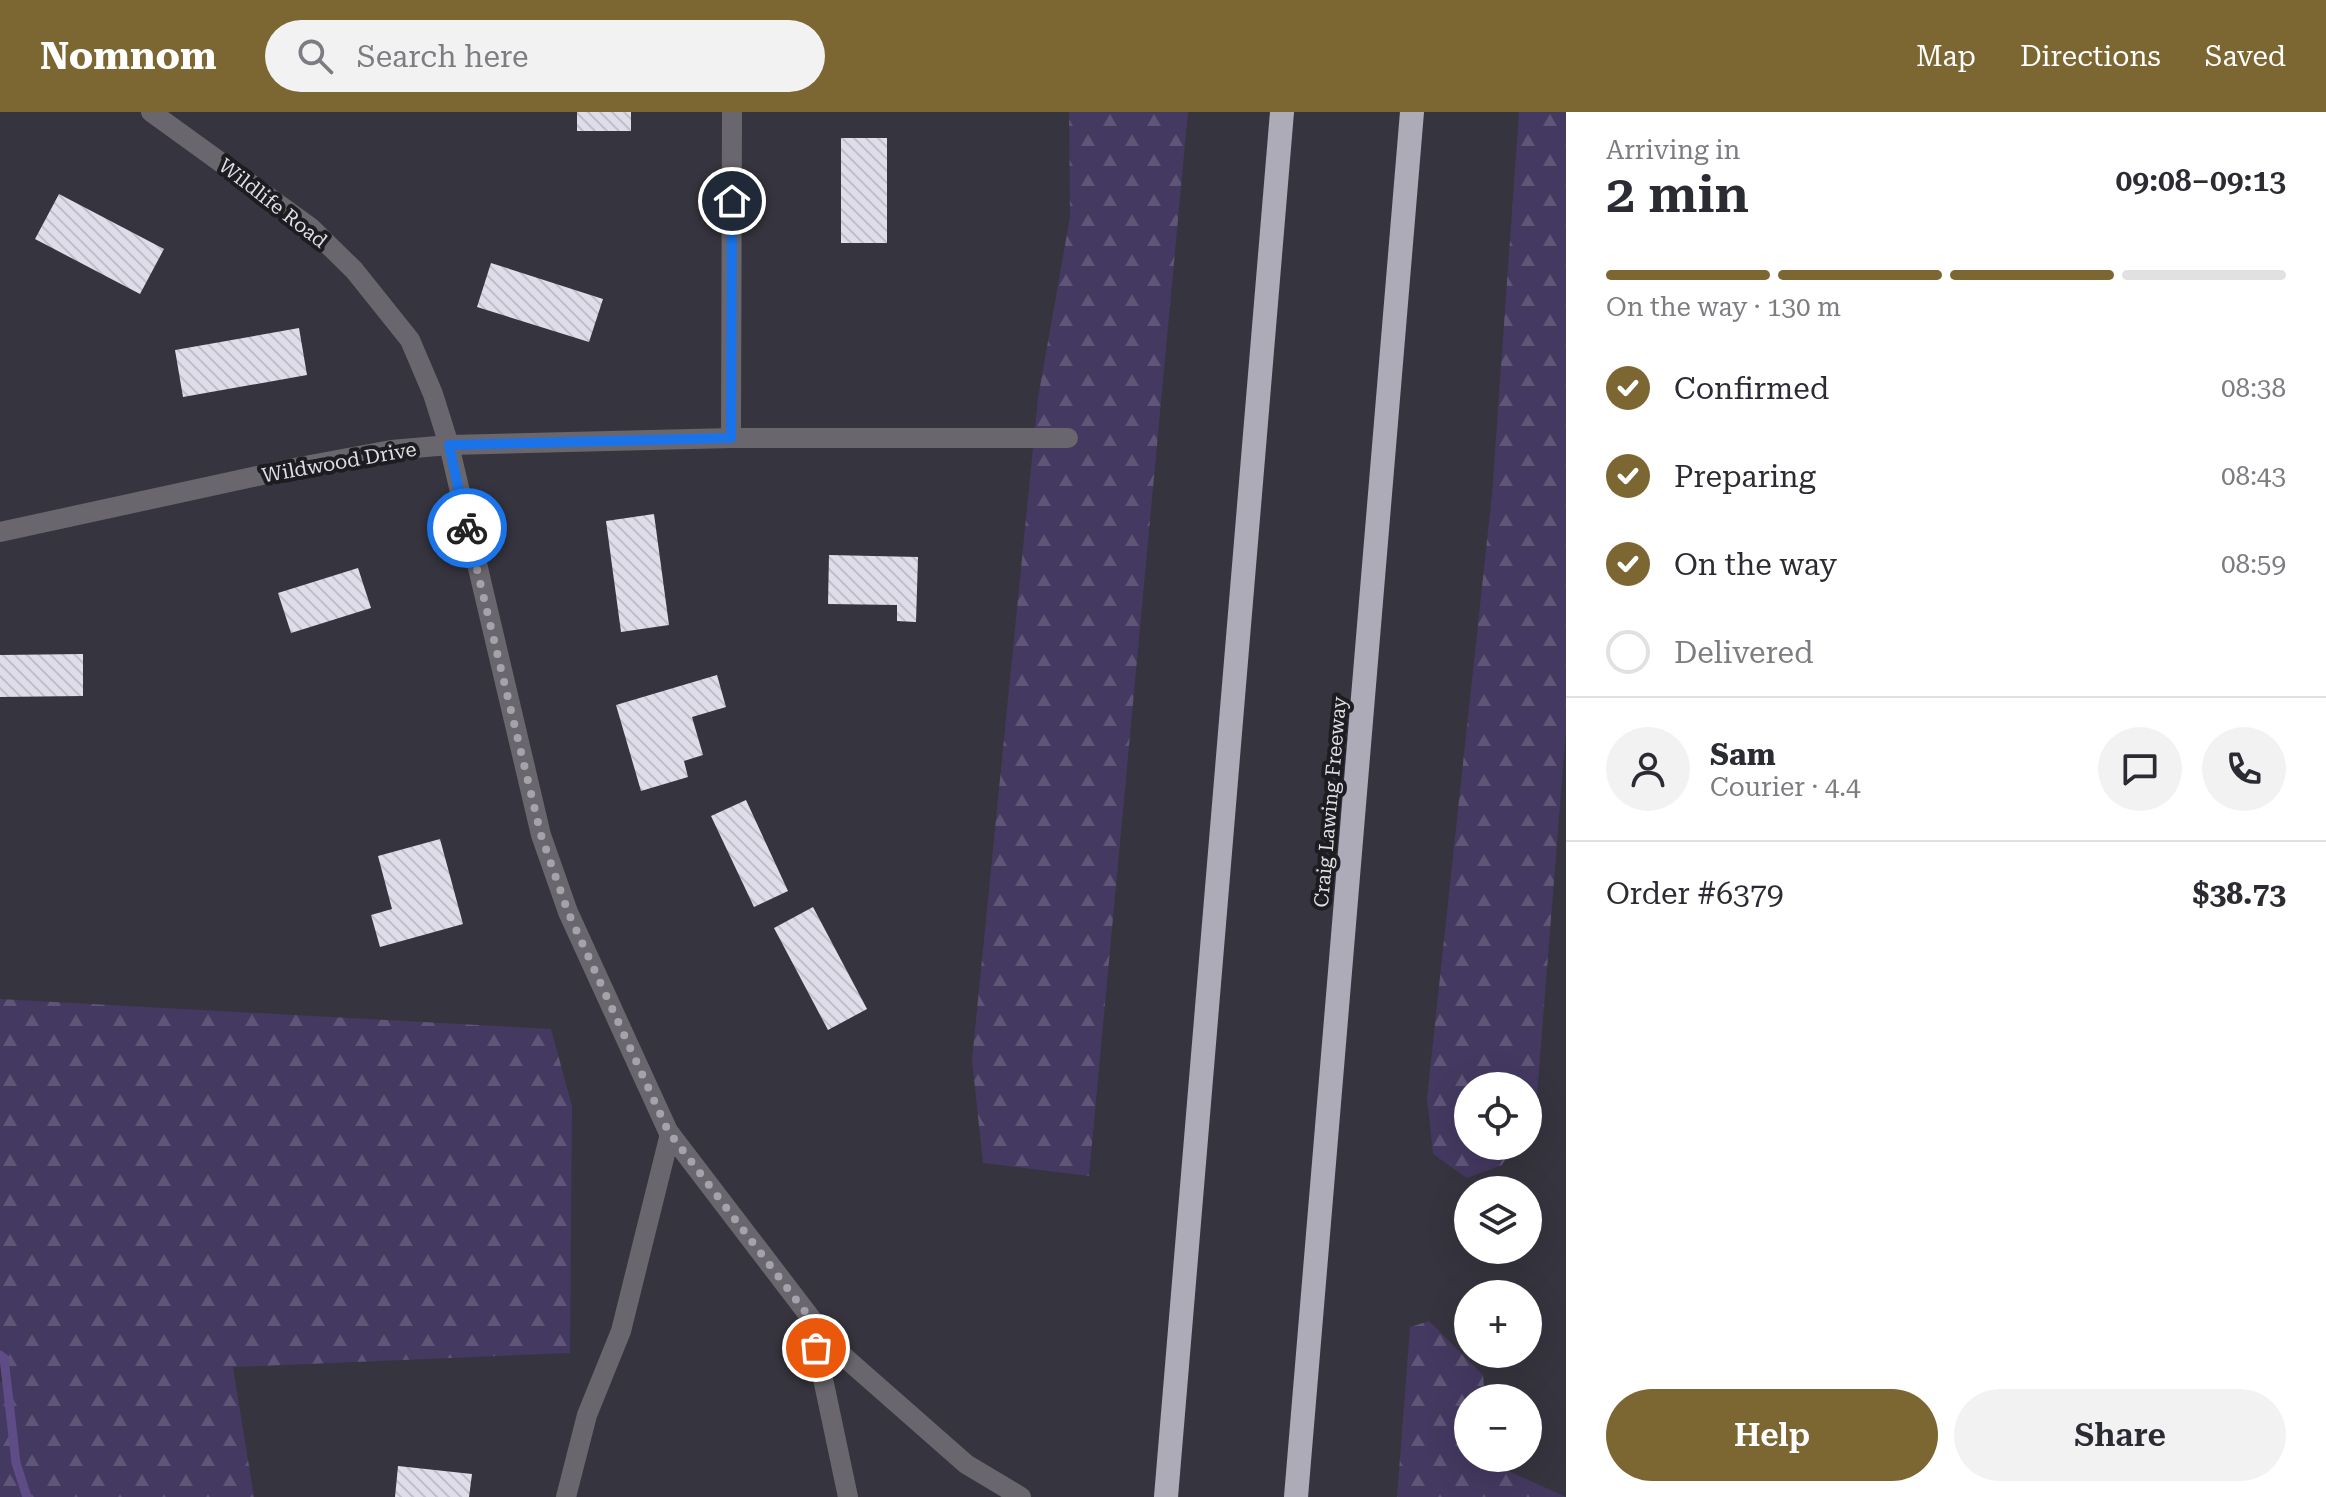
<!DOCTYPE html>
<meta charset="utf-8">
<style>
:root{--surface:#fff;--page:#f2f2f3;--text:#2b2b33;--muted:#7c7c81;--line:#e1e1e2;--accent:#7c6733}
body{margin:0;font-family:"Roboto Serif",serif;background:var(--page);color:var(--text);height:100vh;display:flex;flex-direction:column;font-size:30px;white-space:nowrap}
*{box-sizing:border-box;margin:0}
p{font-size:26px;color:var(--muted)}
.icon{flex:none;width:44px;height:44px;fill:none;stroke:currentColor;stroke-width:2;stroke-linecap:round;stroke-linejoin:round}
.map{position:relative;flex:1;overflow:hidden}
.drawer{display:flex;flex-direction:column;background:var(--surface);width:760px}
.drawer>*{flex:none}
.buttons{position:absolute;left:1454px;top:960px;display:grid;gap:16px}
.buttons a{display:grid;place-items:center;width:88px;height:88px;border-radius:50%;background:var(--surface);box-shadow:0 8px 32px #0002;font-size:40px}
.pin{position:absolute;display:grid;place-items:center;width:68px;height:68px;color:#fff;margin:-34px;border:4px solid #fff;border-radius:50%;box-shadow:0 2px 8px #0007}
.courier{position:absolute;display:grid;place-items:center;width:80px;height:80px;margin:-40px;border:6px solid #1a73e8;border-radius:50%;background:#fff;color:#222;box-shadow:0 2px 10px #0007}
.headline em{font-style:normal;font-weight:600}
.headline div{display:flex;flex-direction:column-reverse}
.headline{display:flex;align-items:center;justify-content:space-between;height:136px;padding:0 40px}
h1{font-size:52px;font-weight:600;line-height:60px}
.bar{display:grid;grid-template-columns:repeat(4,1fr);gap:12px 8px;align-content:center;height:96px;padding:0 40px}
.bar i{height:10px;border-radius:6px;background:var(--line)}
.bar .selected{background:var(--accent)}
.bar p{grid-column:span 4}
.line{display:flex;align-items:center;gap:20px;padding:0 40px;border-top:2px solid var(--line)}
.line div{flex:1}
.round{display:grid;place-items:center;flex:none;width:84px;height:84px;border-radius:42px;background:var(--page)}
ol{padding:0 40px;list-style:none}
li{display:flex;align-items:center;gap:24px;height:88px}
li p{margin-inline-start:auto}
li .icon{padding:8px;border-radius:50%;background:var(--accent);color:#fff;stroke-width:4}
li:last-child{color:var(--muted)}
li i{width:44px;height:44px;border:4px solid var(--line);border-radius:50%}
.primary-button{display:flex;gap:16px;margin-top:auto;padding:16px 40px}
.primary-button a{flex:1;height:92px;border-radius:48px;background:var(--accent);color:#fff;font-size:32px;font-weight:600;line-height:92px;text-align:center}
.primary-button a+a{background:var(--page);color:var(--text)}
header{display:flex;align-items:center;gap:48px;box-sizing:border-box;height:112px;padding:0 40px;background:var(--accent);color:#fff}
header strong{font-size:38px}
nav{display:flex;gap:44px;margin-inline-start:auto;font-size:28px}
.search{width:560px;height:72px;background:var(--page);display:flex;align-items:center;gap:20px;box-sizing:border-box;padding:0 28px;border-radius:44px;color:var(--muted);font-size:30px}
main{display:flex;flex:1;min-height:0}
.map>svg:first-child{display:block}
.forest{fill:url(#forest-firs)}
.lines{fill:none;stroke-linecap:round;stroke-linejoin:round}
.stream{stroke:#5e4c87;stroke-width:9}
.building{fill:url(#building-back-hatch)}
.minor{stroke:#69676d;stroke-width:20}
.highway{stroke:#aeabb8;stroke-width:24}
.done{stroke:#a4a2aa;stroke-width:8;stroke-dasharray:0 14.4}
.route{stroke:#1a73e8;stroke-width:10}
.labels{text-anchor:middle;stroke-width:8;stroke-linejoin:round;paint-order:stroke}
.street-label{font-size:20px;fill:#dfdee4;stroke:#1d1c21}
</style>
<header>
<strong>Nomnom</strong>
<div class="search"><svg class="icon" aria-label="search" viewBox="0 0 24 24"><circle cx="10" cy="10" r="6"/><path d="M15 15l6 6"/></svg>Search here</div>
<nav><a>Map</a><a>Directions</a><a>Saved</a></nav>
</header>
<main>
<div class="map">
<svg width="1566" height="1385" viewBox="0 0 1566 1385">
<defs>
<pattern id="forest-firs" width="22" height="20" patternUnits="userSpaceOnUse" patternTransform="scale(2)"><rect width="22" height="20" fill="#443960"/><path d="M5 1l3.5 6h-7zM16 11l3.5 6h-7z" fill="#5f5577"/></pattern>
<pattern id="building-back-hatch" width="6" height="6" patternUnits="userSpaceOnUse" patternTransform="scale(2)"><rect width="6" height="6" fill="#e0ddeb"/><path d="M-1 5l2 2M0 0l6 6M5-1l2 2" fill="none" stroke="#c1beca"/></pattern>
</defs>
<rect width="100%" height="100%" fill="#36343e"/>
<!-- forest -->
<g class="forest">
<path d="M1069 0H1188L1089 1064 983 1051 972 948 1038 286 1070 105Z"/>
<path d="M1519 0H1566V617L1536 996 1528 1010V974H1468V1034H1513L1502 1053 1467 1066 1433 1042 1427 986 1492 382Z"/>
<path d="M0 887 551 917 572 994 570 1241 233 1255 254 1385H0V1270H6L0 1243Z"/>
<path d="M1429 1209 1483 1263 1485 1286H1468V1346H1492L1493 1352 1566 1385H1397L1410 1215Z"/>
</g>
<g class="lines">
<!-- stream -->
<path class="stream" d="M0 1243 4 1246 16 1351 27 1385"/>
</g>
<!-- building -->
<g class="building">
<rect x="577" y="0" width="54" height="19"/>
<rect x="841" y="26" width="46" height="105"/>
<path d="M59 82 164 137 140 182 35 127Z"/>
<path d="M491 151 603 187 589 230 477 195Z"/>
<path d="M299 216 307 263 183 285 175 238Z"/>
<path d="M654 402 669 513 621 520 606 409Z"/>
<path d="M829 443 918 445 916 510 897 509V493L828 492Z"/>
<path d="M358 456 371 496 291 521 278 481Z"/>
<path d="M83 542V584L0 585V543Z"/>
<path d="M717 563 726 595 692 605 703 643 684 649 688 665 641 679 616 593Z"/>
<path d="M746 688 788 779 754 795 711 704Z"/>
<path d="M440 727 463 812 380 835 371 803 392 797 378 744Z"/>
<path d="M813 795 867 897 828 918 774 816Z"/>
<path d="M398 1354 472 1362 469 1385H395Z"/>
</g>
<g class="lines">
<!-- minor -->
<g class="minor">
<path d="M151 0 310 115 354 158 410 228 433 282 449 333 541 723 568 800 668 1019 833 1235 966 1352 1021 1385"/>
<path d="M731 326 732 0"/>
<path d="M0 420 294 356 391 338 449 333 731 326H1068"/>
<path d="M811 1210 848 1385"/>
<path d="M566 1385 587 1303 621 1219 670 1022"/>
</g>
<!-- highway -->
<g class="highway">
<path d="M1166 1385 1282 0"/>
<path d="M1296 1385 1412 0"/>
</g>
</g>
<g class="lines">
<!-- done -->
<path class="done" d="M467 416 541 723 568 800 668 1019 810 1206 816 1236"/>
<!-- route -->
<path class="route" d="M467 416 449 333 731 326 732 89"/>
</g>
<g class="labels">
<!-- street labels -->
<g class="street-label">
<text transform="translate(273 91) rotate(38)" y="7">Wildlife Road</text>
<text transform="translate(339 350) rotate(-10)" y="7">Wildwood Drive</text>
<text transform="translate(1330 690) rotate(-85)" y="7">Craig Lawing Freeway</text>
</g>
</g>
</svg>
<div class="buttons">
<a><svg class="icon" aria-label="locate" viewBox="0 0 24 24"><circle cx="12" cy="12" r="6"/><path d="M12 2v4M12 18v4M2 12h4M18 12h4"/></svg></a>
<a><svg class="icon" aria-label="layers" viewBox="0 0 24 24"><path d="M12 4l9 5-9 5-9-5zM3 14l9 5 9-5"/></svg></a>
<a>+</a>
<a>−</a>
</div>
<div class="pin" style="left:816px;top:1236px;background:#ea580c"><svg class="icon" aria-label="bag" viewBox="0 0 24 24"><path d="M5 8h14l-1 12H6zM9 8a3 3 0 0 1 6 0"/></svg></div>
<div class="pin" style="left:732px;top:89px;background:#1f2937"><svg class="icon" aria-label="home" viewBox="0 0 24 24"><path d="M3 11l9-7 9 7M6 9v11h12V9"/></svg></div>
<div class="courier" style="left:467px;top:416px"><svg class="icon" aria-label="bike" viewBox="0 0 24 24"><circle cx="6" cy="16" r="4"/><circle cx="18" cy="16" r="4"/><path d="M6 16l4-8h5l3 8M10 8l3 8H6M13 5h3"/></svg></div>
</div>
<section class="drawer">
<div class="headline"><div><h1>2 min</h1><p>Arriving in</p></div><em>09:08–09:13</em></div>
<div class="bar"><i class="selected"></i><i class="selected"></i><i class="selected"></i><i></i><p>On the way · 130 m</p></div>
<ol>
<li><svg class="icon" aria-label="check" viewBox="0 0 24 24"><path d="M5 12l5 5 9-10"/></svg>Confirmed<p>08:38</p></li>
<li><svg class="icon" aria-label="check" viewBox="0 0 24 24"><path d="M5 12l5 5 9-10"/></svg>Preparing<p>08:43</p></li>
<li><svg class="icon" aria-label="check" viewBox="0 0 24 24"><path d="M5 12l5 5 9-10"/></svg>On the way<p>08:59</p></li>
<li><i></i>Delivered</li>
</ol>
<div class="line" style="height:144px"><a class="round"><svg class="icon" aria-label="person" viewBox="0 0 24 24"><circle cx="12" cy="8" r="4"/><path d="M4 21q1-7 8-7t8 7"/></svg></a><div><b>Sam</b><p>Courier · 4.4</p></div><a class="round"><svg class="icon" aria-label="chat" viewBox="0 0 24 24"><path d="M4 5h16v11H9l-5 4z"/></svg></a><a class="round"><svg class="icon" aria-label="phone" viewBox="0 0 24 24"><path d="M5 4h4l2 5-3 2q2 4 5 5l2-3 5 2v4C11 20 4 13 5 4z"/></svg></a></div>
<div class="line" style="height:104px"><div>Order #6379</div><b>$38.73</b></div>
<div class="primary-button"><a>Help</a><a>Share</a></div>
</section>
</main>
